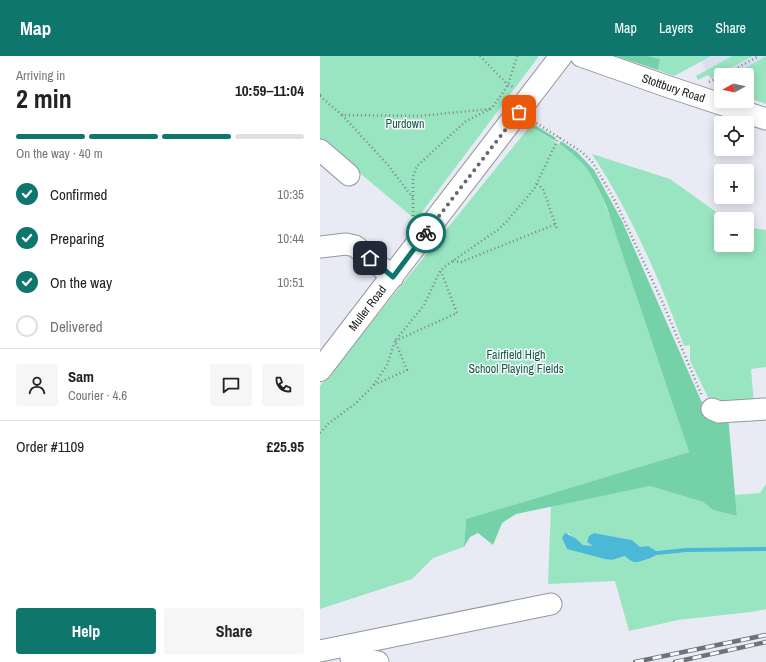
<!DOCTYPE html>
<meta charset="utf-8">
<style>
:root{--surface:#fff;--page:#f6f6f6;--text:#222;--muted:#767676;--line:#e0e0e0;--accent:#0f766e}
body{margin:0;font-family:"Archivo Narrow",sans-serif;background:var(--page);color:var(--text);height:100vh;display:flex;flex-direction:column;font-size:15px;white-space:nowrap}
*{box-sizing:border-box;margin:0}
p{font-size:13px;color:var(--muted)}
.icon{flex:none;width:22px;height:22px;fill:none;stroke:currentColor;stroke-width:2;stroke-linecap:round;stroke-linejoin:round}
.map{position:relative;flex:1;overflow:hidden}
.panel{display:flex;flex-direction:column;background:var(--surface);width:320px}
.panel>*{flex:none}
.needle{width:26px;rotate:262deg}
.buttons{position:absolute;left:394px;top:12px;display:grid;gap:8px}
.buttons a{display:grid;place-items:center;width:40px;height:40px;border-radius:4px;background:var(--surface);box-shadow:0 2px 10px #0003;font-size:20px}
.pin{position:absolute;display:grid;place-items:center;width:34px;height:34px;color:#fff;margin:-17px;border-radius:8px;box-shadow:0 2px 6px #0006}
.courier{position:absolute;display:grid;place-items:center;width:40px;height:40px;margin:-20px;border:3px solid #0f766e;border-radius:50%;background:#fff;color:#222;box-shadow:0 1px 5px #0007}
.summary em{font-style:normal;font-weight:800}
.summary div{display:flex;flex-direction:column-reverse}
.summary{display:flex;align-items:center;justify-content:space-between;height:68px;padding:0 16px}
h1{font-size:26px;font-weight:800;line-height:30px}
.bar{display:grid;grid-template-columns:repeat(4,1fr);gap:6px 4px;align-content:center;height:48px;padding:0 16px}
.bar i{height:5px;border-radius:3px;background:var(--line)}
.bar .active{background:var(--accent)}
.bar p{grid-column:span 4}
.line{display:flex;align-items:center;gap:10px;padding:0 16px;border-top:1px solid var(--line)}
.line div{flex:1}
.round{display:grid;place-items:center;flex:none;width:42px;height:42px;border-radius:4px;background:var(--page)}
ol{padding:0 16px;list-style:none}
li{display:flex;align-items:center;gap:12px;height:44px}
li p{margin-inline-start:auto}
li .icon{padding:4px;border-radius:50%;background:var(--accent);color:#fff;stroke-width:4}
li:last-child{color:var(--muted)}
li i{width:22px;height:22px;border:2px solid var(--line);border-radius:50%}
.action{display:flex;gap:8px;margin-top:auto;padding:8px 16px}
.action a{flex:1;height:46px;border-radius:4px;background:var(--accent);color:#fff;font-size:16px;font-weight:800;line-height:46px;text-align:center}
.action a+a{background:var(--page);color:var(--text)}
header{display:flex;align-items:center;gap:24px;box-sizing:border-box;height:56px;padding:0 20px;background:var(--accent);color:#fff}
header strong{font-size:19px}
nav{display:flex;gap:22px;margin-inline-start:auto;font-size:14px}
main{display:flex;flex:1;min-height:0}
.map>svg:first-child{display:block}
.built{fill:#dae0ef}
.green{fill:#99e5c1;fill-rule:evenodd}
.forest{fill:#75d1a8}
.water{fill:#4bb8d7}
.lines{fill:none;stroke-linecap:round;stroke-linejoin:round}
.stream{stroke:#4bb8d7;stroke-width:4}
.minor-casing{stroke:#94979e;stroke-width:23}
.major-casing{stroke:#94979e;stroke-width:24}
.path{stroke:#808287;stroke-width:2.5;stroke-dasharray:1 3;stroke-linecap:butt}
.minor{stroke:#fff;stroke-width:21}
.major{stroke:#fff;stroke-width:22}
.rail-casing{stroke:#707277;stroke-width:4.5}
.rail{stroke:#f6f8fe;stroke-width:3;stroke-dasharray:9;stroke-linecap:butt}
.done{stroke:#66686c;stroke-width:4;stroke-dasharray:0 7.2}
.route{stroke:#0f766e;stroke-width:5}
.labels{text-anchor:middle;stroke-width:3;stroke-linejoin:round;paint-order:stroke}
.street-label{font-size:12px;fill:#202124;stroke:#f6f8fe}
.park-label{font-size:12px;fill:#155d42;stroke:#f6f8fe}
</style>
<header>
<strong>Map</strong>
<nav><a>Map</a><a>Layers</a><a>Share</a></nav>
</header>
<main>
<section class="panel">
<div class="summary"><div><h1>2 min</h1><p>Arriving in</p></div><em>10:59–11:04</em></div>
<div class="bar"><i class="active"></i><i class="active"></i><i class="active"></i><i></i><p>On the way · 40 m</p></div>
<ol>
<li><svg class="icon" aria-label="check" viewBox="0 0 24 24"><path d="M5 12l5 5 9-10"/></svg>Confirmed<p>10:35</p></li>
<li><svg class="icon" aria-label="check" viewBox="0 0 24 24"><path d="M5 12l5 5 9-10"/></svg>Preparing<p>10:44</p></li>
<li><svg class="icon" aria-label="check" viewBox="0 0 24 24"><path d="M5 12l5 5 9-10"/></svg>On the way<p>10:51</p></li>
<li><i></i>Delivered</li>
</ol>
<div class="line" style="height:72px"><a class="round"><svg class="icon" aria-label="person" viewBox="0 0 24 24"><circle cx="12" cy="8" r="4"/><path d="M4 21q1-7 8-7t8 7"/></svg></a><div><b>Sam</b><p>Courier · 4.6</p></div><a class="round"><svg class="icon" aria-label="chat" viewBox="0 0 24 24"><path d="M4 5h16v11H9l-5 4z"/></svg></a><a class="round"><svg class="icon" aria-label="phone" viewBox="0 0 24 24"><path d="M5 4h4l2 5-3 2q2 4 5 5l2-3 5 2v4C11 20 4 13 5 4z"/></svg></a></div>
<div class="line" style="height:52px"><div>Order #1109</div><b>£25.95</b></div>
<div class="action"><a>Help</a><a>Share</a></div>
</section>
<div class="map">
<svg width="446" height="606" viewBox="0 0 446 606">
<rect width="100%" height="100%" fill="#e8ebf3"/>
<!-- built -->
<path class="built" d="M296 0H446V48L427 41V19H401V32L395 30 381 6 354 20Z"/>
<!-- green -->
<g class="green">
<path d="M0 0H219L96 164 0 84Z"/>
<path d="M328 0H391L354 20 338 14 340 3Z"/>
<path d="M412 0H433L391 22 388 19 378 24 376 20Z"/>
<path d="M446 0V48L427 41V19H413Z"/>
<path d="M210 70 256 99 274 122 301 188 369 396 146 463 144 491 113 502 92 523 0 553V330Z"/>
<path d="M272 98 350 123 406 163H401V189H427V171L446 174V311L431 313 434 348 390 345 370 305V289L364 290C340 224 311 157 272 98Z"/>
<path d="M446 428V553L431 556 358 564 309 575 295 525 228 528 231 450 330 430 383 446 393 454 417 460 415 439 440 437ZM248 477 261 489 274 490 268 487 274 477 312 484 320 491 336 499 333 502 318 506 305 500 292 504 247 493Z"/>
</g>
<!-- forest -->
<g class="forest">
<path d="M296 0H328L340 3 338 14Z"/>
<path d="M212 67 236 82 235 85 210 70Z"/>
<path d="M241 85 257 96 274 114 302 165 383 349 408 360 417 460 393 454 383 446 330 430 196 458 182 467 173 489 158 477 150 481 144 491 146 463 369 396 287 152C274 122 267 106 239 88Z"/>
</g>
<!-- water -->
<path class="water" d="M245 477 255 482 263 489 273 490 267 486 269 480 274 477 312 484 320 491 328 490 336 495V499C334 502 317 507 314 506 311 505 307 502 305 500L292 504 285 503 247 493 242 482Z"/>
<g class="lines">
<!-- stream -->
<path class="stream" d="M337 497 366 494 446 493"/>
<defs>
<g id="minor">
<path id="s1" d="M261 0 346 30 446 63"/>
<path d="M0 94 29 119"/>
<path d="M0 191 26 188 35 190 73 221"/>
<path d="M392 353 399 356 446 353"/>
<path d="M0 595 231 548"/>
<path d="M31 602 58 606"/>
</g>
<g id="major">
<path id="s2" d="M0 314 241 0"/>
</g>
</defs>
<!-- minor casing -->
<use href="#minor" class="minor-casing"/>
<!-- major casing -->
<use href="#major" class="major-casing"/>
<!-- path -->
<g class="path">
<path d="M160 0 188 29 194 31"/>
<path d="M404 19 439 0"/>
<path d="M389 26 401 20"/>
<path d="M0 39 2 38"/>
<path d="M0 40 22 59 99 60 170 53"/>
<path d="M22 59 68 109 93 142"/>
<path d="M213 65 262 96 273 107 295 145 342 245 382 340"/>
<path d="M217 128 223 133 237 173"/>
<path d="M93 164V121L97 110 146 65 172 52 188 29 197 0"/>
<path d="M133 205 141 206 236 168"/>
<path d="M54 329 87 314 75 285 137 257 121 215"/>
<path d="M0 377 8 368 36 347 52 331 67 309 75 285 104 249 119 217 124 211 179 173 187 165 214 133 239 81"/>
</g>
<!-- minor -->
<use href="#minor" class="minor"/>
<!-- major -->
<use href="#major" class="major"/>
<defs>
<g id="rail">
<path d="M315 606 446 579"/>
<path d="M355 606 446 586"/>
</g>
</defs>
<!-- rail casing -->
<use href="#rail" class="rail-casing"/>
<!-- rail -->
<use href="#rail" class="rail"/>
</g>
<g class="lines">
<!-- done -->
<path class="done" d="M106 177 199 56"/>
<!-- route -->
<path class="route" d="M50 202 73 221 106 177"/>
</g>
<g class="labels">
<!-- street labels -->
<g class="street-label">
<text dy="4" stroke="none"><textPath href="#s1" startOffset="98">Stottbury Road</textPath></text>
<text dy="4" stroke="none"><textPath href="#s2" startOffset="78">Muller Road</textPath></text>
</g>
<!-- park labels -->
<g class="park-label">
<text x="85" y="72">Purdown</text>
<text x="196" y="303">Fairfield High<tspan x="196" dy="14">School Playing Fields</tspan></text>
</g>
</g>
</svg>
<div class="buttons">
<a><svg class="needle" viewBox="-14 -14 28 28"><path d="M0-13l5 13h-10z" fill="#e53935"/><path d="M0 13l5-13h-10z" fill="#767676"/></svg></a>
<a><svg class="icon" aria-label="locate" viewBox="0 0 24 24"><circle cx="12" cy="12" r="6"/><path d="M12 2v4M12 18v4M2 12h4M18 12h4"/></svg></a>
<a>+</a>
<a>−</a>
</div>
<div class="pin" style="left:199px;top:56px;background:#ea580c"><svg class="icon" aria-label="bag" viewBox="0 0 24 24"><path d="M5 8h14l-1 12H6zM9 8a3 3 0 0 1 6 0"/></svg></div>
<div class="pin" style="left:50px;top:202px;background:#1f2937"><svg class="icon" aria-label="home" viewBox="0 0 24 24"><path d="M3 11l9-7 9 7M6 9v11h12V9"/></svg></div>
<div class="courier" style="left:106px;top:177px"><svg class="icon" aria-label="bike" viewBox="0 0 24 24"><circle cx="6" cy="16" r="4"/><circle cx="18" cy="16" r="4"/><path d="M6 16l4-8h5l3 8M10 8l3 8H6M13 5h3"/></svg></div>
</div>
</main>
